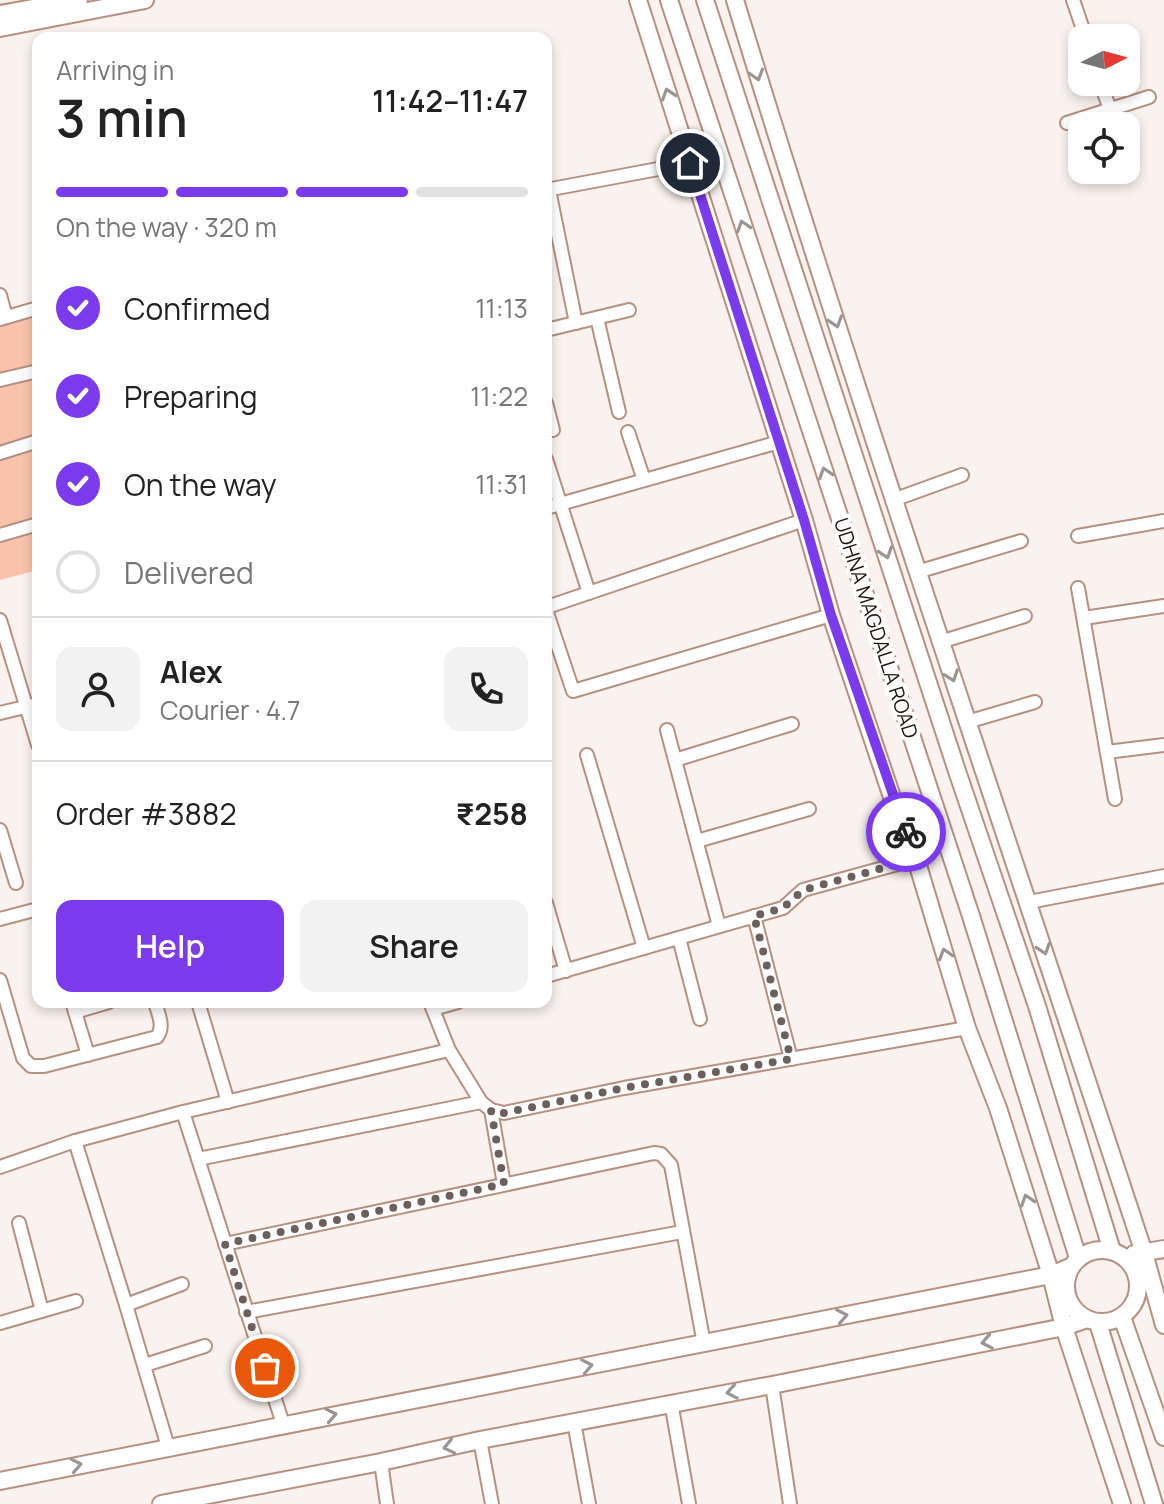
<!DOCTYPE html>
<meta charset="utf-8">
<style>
:root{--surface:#fff;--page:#f2f2f2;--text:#222;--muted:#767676;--line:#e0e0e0;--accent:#7c3aed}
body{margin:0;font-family:Manrope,sans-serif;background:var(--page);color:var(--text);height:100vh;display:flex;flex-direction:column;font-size:30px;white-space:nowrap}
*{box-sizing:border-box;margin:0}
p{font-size:26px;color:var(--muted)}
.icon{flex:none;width:44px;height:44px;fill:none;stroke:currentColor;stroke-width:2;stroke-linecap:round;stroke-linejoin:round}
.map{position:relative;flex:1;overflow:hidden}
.drawer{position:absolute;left:32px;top:32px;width:520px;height:976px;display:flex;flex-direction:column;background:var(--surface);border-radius:16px;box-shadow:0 4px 12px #0003}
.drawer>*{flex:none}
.needle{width:52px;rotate:84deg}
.controls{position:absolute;left:1068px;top:24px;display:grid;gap:16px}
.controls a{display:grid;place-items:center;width:72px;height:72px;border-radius:16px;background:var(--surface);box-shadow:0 4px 12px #0003;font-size:40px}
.pin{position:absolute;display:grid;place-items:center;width:68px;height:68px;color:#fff;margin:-34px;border:4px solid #fff;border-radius:50%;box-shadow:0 2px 8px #0007}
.courier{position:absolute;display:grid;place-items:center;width:80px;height:80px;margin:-40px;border:6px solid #7c3aed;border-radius:50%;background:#fff;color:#222;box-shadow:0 2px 10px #0007}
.summary em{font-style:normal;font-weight:600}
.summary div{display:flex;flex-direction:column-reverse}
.summary{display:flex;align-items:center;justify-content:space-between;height:136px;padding:0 24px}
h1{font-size:52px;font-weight:600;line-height:60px}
.bar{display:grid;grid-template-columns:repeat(4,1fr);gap:12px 8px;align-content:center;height:96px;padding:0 24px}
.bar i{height:10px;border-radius:6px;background:var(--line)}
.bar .on{background:var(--accent)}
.bar p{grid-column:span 4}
.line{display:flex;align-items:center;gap:20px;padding:0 24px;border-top:2px solid var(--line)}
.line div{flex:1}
.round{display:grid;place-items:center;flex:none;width:84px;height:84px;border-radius:16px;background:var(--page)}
ol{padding:0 24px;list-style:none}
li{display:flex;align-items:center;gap:24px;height:88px}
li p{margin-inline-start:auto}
li .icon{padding:8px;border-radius:50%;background:var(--accent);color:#fff;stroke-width:4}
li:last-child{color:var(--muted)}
li i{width:44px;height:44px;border:4px solid var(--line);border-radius:50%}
.action{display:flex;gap:16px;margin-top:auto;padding:16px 24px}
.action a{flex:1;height:92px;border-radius:16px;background:var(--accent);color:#fff;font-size:32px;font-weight:600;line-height:92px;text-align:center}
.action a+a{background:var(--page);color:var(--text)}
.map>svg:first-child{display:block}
.green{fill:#f9c3ab}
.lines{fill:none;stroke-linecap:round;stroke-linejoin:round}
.street-casing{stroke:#b59181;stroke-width:16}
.secondary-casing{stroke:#b59181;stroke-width:20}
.street{stroke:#fff;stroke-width:12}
.secondary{stroke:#fff;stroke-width:16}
.oneway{stroke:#9a9492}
.done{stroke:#6c605c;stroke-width:8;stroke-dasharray:0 14.4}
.route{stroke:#7c3aed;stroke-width:10}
.labels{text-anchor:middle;stroke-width:8;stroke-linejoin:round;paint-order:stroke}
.street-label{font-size:20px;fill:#1f120d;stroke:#fff}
</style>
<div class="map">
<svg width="1164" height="1504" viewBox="0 0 1164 1504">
<rect width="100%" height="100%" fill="#faf2ef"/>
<!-- green -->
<path class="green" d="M38 308V570L0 580V319Z"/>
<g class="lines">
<defs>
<g id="street">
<path d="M1073 0 1086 38"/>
<path d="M1100 82 1110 109"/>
<path d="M1067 123 1149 97"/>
<path d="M546 190 690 163"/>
<path d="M549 190 576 323"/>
<path d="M0 295 6 317"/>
<path d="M597 318 619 412"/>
<path d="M0 319 38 308"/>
<path d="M546 330 629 310"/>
<path d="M0 380 38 371"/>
<path d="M546 403 553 430"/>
<path d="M628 432 644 480"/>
<path d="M0 453 38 441"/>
<path d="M546 459 589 593"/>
<path d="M893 500 962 475"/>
<path d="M546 508 779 442"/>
<path d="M804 520 550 606 547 610 548 616 573 691 831 615"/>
<path d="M0 535 38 524"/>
<path d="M1078 536 1164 521"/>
<path d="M917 572 1021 541"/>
<path d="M1078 588 1115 799"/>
<path d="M1084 618 1164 606"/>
<path d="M0 620 38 745"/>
<path d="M940 642 1025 616"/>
<path d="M0 713 38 704"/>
<path d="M967 722 1035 702"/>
<path d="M667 730 719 926"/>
<path d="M1107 752 1164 745"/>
<path d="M587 755 644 948"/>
<path d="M675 760 792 724"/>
<path d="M0 830 16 883"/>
<path d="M697 841 809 809"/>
<path d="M1029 902 1164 876"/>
<path d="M546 903 566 971"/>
<path d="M754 916 791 1059"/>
<path d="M0 919 38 909"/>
<path d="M679 938 700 1019"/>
<path d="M546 976 783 908 803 890 916 859"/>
<path d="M0 980 23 1058 31 1066H44L157 1037C165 1026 158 1014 155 1002"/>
<path d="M72 1002 88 1055"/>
<path d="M198 1002 228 1102"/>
<path d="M430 1002 449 1050 481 1102 491 1110 504 1113 624 1088 967 1028"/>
<path d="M433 1009 458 1002"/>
<path d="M75 1012 109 1002"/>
<path d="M491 1110 504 1184"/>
<path d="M183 1112 283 1424"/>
<path d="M75 1141 126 1305"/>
<path d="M198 1159 481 1102"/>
<path d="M0 1167 75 1141 183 1112 449 1050"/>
<path d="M19 1223 42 1311"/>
<path d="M225 1244 654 1153 661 1154 671 1165 704 1344"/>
<path d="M246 1312 682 1232"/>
<path d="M0 1323 76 1301"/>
<path d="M145 1365 205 1346"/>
<path d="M772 1385 790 1504"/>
<path d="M671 1402 689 1504"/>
<path d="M574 1422 589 1504"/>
<path d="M480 1440 492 1504"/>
<path d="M168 1447 126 1305 182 1284"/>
<path d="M381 1462 387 1504"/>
</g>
<g id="secondary">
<path d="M638 0 804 520 831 615 894 803 916 859 967 1028 998 1108 1051 1275 1064 1327 1122 1504"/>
<path d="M669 0 971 916 1078 1258"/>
<path d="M705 0 957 771 1037 1006 1112 1251"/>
<path d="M735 0C863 420 1007 836 1144 1253L1164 1325"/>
<path d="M0 14 79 0"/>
<path d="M0 28 145 0"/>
<circle cx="1102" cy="1286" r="36"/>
<path d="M1134 1254 1164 1249"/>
<path d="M1122 1317 1164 1437"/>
<path d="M1098 1323 1154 1504"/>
<path d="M0 1481C350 1410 701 1344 1051 1275L1070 1267"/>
<path d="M161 1504 381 1462 480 1440 772 1385 1064 1327 1087 1319"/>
</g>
</defs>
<!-- street casing -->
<use href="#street" class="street-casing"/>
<!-- secondary casing -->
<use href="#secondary" class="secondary-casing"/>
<!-- street -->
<use href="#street" class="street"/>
<!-- secondary -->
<use href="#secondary" class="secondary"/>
</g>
<!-- one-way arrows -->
<defs><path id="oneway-chevron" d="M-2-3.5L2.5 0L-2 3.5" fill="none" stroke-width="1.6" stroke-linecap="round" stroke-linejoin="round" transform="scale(2)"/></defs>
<g class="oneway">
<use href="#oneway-chevron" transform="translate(757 75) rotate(73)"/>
<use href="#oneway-chevron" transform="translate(668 94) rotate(-108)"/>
<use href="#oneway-chevron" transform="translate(743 226) rotate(-108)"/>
<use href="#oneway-chevron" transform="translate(836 322) rotate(72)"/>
<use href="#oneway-chevron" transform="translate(825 473) rotate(-108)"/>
<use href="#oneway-chevron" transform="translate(886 553) rotate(72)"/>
<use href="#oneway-chevron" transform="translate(952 676) rotate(71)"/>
<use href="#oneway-chevron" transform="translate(1044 949) rotate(72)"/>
<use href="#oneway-chevron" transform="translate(945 954) rotate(-107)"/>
<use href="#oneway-chevron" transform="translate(1027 1200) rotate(-108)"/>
<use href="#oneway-chevron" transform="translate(842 1316) rotate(-11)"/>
<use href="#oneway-chevron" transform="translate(987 1342) rotate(169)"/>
<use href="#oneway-chevron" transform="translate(587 1366) rotate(-11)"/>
<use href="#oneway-chevron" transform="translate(732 1392) rotate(170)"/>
<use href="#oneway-chevron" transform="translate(331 1415) rotate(-11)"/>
<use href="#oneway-chevron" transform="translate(449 1447) rotate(167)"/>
<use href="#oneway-chevron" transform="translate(76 1465) rotate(-11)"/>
</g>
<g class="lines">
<!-- done -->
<path class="done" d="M265 1368 225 1244 504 1184 491 1110 504 1113 624 1088 791 1059 754 916 783 908 803 890 916 859 906 832"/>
<!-- route -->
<path class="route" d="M690 163 804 520 831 615 906 832"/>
</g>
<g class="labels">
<!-- street labels -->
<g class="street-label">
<text transform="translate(876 628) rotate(72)" y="7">UDHNA MAGDALLA ROAD</text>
</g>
</g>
</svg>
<div class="controls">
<a><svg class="needle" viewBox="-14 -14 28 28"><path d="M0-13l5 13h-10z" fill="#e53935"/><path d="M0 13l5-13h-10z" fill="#767676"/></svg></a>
<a><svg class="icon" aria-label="locate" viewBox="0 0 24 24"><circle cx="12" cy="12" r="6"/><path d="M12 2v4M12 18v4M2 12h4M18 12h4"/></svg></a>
</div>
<div class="pin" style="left:265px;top:1368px;background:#ea580c"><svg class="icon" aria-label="bag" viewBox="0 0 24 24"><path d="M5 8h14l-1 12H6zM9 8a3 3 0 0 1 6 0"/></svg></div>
<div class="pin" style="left:690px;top:163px;background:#1f2937"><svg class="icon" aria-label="home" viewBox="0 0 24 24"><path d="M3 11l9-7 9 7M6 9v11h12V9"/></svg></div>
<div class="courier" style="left:906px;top:832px"><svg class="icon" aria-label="bike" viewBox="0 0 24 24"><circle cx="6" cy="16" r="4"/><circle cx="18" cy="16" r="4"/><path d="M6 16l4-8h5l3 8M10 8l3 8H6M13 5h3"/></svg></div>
<section class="drawer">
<div class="summary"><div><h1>3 min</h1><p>Arriving in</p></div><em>11:42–11:47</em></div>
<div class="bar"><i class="on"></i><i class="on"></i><i class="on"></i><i></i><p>On the way · 320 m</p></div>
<ol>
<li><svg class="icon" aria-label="check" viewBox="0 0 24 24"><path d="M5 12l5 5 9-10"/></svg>Confirmed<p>11:13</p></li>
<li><svg class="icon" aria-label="check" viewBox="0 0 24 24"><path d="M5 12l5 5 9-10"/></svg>Preparing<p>11:22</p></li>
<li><svg class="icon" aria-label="check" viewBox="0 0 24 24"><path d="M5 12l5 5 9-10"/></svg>On the way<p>11:31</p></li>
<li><i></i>Delivered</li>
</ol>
<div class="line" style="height:144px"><a class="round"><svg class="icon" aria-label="person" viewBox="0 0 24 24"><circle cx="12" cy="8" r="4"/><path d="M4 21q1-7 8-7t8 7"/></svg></a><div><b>Alex</b><p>Courier · 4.7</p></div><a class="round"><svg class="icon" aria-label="phone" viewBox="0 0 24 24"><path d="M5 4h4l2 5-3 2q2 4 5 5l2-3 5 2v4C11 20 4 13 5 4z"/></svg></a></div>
<div class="line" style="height:104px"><div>Order #3882</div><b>₹258</b></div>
<div class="action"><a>Help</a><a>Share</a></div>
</section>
</div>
